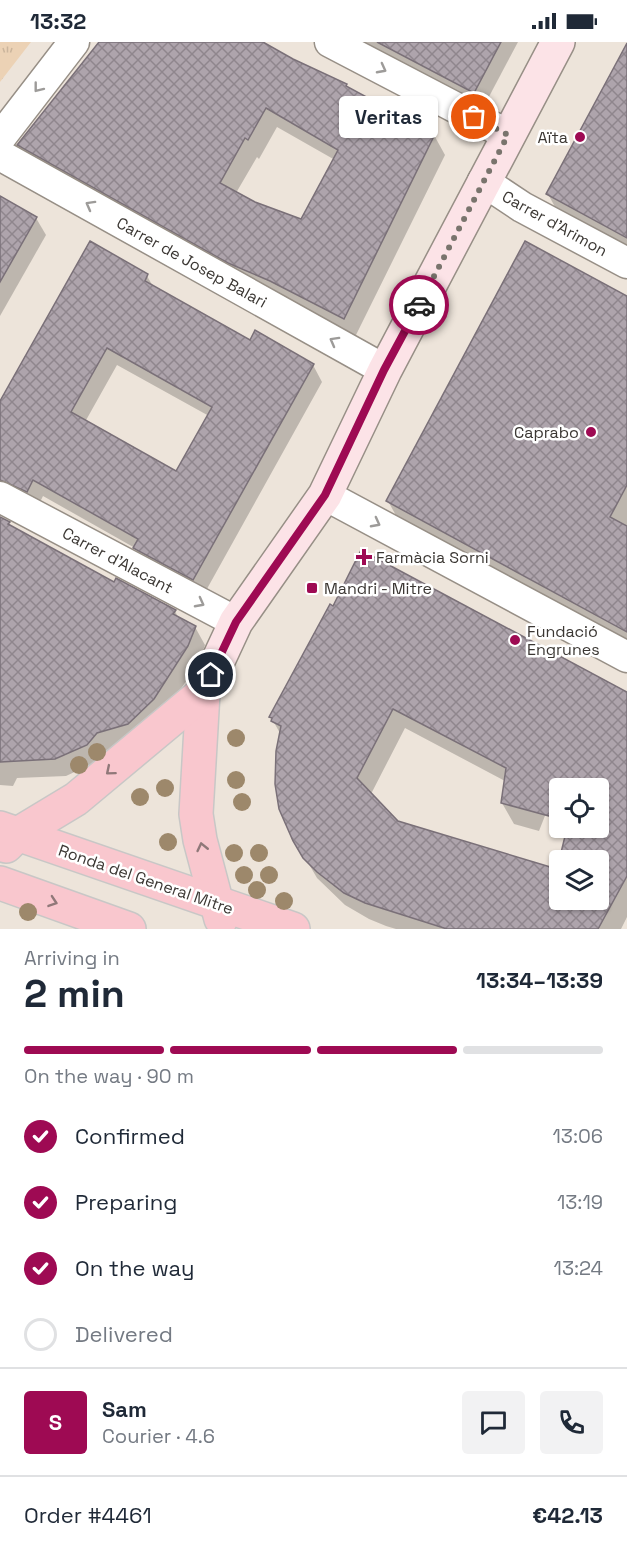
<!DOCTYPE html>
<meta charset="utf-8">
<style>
:root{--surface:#fff;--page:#f2f2f3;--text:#1f2937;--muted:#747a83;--line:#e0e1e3;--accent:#9e0a53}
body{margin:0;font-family:"Space Grotesk",sans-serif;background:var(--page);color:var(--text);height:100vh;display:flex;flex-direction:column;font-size:22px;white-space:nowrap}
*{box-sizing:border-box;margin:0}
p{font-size:20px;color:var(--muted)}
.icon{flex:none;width:33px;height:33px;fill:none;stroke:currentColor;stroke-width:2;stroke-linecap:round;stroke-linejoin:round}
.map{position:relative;height:887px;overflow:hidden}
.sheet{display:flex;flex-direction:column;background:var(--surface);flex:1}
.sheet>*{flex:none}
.controls{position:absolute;left:549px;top:736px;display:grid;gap:12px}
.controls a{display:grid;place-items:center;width:60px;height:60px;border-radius:6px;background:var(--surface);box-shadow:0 2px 4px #0004;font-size:30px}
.pin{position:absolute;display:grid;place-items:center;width:51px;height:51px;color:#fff;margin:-26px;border:3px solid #fff;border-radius:50%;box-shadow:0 2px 6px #0007}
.courier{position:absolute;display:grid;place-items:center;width:60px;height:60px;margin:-30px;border:4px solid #9e0a53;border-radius:50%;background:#fff;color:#222;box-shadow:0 2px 8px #0007}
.bubble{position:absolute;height:42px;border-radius:6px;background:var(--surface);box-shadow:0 2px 4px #0004;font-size:20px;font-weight:700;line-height:42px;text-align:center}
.overview em{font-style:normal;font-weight:700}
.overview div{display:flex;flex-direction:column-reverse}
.overview{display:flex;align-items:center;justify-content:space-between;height:102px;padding:0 24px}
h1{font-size:39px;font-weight:700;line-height:45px}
.bar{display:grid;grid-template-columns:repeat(4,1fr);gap:9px 6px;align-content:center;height:72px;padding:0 24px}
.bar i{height:8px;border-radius:4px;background:var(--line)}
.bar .on{background:var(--accent)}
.bar p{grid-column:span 4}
.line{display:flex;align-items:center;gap:15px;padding:0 24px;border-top:2px solid var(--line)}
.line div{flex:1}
.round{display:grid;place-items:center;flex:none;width:63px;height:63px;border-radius:6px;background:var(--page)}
ol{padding:0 24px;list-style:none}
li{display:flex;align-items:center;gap:18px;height:66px}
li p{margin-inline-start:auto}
li .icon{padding:6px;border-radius:50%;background:var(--accent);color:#fff;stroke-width:4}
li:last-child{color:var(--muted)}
li i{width:33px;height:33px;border:3px solid var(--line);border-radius:50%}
.status{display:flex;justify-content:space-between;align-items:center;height:42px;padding:0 30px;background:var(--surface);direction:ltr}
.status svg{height:16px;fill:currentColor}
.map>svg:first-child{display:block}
.park{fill:url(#park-tufts)}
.shadow{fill:#0003;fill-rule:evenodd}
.building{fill:url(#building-cross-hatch);stroke:#7a7078;stroke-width:1.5;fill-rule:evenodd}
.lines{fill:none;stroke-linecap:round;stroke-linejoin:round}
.street-casing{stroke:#978f86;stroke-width:33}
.secondary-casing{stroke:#978f86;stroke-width:36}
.primary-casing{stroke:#c8c7c6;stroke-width:36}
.street{stroke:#fff;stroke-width:30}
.secondary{stroke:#fce3e7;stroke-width:33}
.primary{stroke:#f9c7ce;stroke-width:33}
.tree{fill:#9d886b}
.oneway{stroke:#9d9b99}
.oneway2{stroke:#907879}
.done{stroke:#79746d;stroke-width:6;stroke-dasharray:0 10.8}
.route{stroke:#9e0a53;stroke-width:8}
.poi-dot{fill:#9e0a53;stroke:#fff;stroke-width:2}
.labels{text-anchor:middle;stroke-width:5;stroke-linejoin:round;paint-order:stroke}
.poi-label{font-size:16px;fill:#3b3733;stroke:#fff;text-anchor:start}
.street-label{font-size:16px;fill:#3b3733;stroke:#fff}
</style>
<div class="status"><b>13:32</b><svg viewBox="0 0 49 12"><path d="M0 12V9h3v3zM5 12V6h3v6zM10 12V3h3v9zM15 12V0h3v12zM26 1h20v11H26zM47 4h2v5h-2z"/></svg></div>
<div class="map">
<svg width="627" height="887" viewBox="0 0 627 887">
<defs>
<pattern id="park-tufts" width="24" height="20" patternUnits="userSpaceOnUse" patternTransform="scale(1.5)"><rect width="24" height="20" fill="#ecd2b5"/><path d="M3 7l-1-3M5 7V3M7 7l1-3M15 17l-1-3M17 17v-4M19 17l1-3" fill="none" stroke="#cbb59c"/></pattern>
<pattern id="building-cross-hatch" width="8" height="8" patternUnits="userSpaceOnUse" patternTransform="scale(1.5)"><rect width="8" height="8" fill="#aea4ac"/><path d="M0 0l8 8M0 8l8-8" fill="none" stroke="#8f868d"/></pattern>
</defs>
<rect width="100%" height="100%" fill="#ede4da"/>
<!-- park -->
<path class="park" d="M0 0H31L0 40Z"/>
<!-- shadow -->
<g class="shadow">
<path d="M101 0H260L293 19 346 43 348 46 434 93 445 113 355 295 30 122 19 103ZM277 85 335 118 302 179 254 161 236 151 257 115 259 117Z"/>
<path d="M358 0H518L483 66Z"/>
<path d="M627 5V204L555 165 548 152Z"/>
<path d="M0 156 36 176 46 193 0 274Z"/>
<path d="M147 234 154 246 250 300 313 323 322 340 203 554 145 523 135 506 43 454 37 466 0 458V362ZM117 323 209 374 177 432 85 380Z"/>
<path d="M627 256V603L399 479 388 459Z"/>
<path d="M0 475 9 481 12 486 115 542 175 569 179 577 195 585 205 603 198 621 163 674 137 699 107 708 96 720 66 734 17 736 13 744 0 743Z"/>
<path d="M594 649 539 789 514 782 502 761 505 739 405 686 371 752 397 780 560 858H598V819H561L569 786H598V747H578L627 652V875L621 887H396L386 884 369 877 345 863 317 836 285 781 281 693 271 675Z"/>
</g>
<!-- building -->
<g class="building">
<path d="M99 0H263L293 17 347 42 346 44 435 92 344 277 270 239 228 221 17 103ZM266 66 338 108 301 177 255 160 220 141 245 96 248 98Z"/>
<path d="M377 0H501L474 51Z"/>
<path d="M627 1V196L546 152Z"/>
<path d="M0 154 37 175 0 240Z"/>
<path d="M90 199 148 232 145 239 250 298 255 288 314 322 193 538 133 506 138 497 33 438 27 450 0 438V359ZM107 306 212 365 176 429 71 370Z"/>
<path d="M525 199 627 254V443L610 475 627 484V590L386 459Z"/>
<path d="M0 475 10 480 8 482 114 540 116 536 176 568 173 572 196 584 188 604 154 657 128 682 97 691 87 703 55 717 0 720Z"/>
<path d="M361 508 627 650V834L598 887H447L365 861 344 851 317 830 303 816 293 799 279 767 275 742 276 709 281 684 271 679 272 676 269 675 330 562 333 564ZM393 667 506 726 501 761 560 777V747H598V786H567L557 827 398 779 357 736ZM560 819H598V858H560Z"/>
</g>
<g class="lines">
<defs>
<g id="street">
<path d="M330 0 508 93"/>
<path d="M0 96 74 0"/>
<path d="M0 113 385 328"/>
<path d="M483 139 522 165 627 221"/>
<path d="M325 453 627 615"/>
<path d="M0 455 236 580"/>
</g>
<path id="secondary" d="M203 651 236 580 325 453 385 328 558 0"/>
<g id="primary">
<path d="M203 651 196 772 200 798 221 877"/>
<path d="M0 786 293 887"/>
<path d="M6 804 18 792 76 757 203 651"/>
<path d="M0 841 129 887"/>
</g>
</defs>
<!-- street casing -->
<use href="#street" class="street-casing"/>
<!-- secondary casing -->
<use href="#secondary" class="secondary-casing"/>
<!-- primary casing -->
<use href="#primary" class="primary-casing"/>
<!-- street -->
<use href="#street" class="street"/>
<!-- secondary -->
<use href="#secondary" class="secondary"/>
<!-- primary -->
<use href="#primary" class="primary"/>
</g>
<!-- trees -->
<g class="tree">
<circle cx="236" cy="696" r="9"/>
<circle cx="97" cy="710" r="9"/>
<circle cx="79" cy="723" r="9"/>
<circle cx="236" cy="738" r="9"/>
<circle cx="165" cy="746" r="9"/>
<circle cx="140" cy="755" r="9"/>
<circle cx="242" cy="760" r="9"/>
<circle cx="168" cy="800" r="9"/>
<circle cx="234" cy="811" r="9"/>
<circle cx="259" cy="811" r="9"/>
<circle cx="244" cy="833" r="9"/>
<circle cx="269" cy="833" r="9"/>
<circle cx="257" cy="848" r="9"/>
<circle cx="284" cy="859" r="9"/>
<circle cx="28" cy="870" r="9"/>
</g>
<!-- one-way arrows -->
<defs><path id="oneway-chevron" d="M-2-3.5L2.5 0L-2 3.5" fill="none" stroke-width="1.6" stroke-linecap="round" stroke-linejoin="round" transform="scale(1.5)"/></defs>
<g class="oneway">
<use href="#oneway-chevron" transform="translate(382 27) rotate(28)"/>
<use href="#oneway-chevron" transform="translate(38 46) rotate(128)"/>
<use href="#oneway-chevron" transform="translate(90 163) rotate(-151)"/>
<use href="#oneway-chevron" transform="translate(334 299) rotate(-151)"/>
<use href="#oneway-chevron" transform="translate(376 481) rotate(28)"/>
<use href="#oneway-chevron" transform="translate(200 561) rotate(28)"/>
</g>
<g class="oneway2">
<use href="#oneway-chevron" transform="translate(110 729) rotate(140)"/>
<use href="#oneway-chevron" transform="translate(202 805) rotate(-103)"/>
<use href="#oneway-chevron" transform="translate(53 860) rotate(19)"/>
</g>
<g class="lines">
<!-- done -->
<path class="done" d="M419 263 508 93 474 75"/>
<!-- route -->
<path class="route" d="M211 633 236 580 325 453 384 328 419 263"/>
</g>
<!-- markers -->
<g class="poi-dot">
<circle cx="580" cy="95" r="6"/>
<circle cx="591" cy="390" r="6"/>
<path d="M361 506h6v6h6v6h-6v6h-6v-6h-6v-6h6z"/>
<rect x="306" y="540" width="12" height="12" rx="3"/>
<circle cx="515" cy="598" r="6"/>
</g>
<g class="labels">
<!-- poi labels -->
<g class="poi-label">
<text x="568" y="101" text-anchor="end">Aïta</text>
<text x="579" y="396" text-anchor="end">Caprabo</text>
<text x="376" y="521">Farmàcia Sorni</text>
<text x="324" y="552">Mandri - Mitre</text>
<text x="527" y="595">Fundació<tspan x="527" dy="18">Engrunes</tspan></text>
</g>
<!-- street labels -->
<g class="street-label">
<text transform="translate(555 181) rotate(29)" y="6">Carrer d'Arimon</text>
<text transform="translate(192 220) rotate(29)" y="6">Carrer de Josep Balari</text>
<text transform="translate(118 518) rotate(28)" y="6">Carrer d'Alacant</text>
<text transform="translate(146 837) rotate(19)" y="6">Ronda del General Mitre</text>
</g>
</g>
</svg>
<div class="controls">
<a><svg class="icon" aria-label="locate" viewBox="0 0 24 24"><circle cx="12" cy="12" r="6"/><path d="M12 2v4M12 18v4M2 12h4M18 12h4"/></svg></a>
<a><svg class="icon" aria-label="layers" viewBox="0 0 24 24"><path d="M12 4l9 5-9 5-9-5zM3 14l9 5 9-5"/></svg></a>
</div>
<div class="pin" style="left:474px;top:75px;background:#ea580c"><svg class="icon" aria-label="bag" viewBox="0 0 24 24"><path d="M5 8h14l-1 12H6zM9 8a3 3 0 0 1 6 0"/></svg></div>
<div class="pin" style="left:211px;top:633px;background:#1f2937"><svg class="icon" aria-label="home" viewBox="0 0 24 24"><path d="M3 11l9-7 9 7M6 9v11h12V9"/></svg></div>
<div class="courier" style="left:419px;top:263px"><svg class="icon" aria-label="car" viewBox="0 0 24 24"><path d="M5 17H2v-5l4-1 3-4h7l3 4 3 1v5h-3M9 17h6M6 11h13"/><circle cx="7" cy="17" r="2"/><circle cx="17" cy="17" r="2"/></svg></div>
<div class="bubble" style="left:339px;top:54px;width:99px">Veritas</div>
</div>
<section class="sheet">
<div class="overview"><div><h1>2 min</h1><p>Arriving in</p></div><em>13:34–13:39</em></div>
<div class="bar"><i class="on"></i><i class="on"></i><i class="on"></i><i></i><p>On the way · 90 m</p></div>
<ol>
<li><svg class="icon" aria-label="check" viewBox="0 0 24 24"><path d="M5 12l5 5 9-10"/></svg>Confirmed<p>13:06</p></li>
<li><svg class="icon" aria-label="check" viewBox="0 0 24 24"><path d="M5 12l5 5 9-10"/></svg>Preparing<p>13:19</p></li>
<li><svg class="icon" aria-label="check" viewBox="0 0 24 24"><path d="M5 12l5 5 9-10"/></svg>On the way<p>13:24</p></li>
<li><i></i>Delivered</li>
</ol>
<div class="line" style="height:108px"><b class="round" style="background:var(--accent);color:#fff">S</b><div><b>Sam</b><p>Courier · 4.6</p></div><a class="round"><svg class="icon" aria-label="chat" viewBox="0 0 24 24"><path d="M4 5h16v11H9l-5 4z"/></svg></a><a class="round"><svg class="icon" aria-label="phone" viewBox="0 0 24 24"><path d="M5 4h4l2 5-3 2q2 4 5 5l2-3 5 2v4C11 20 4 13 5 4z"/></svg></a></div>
<div class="line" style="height:78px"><div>Order #4461</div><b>€42.13</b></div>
</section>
